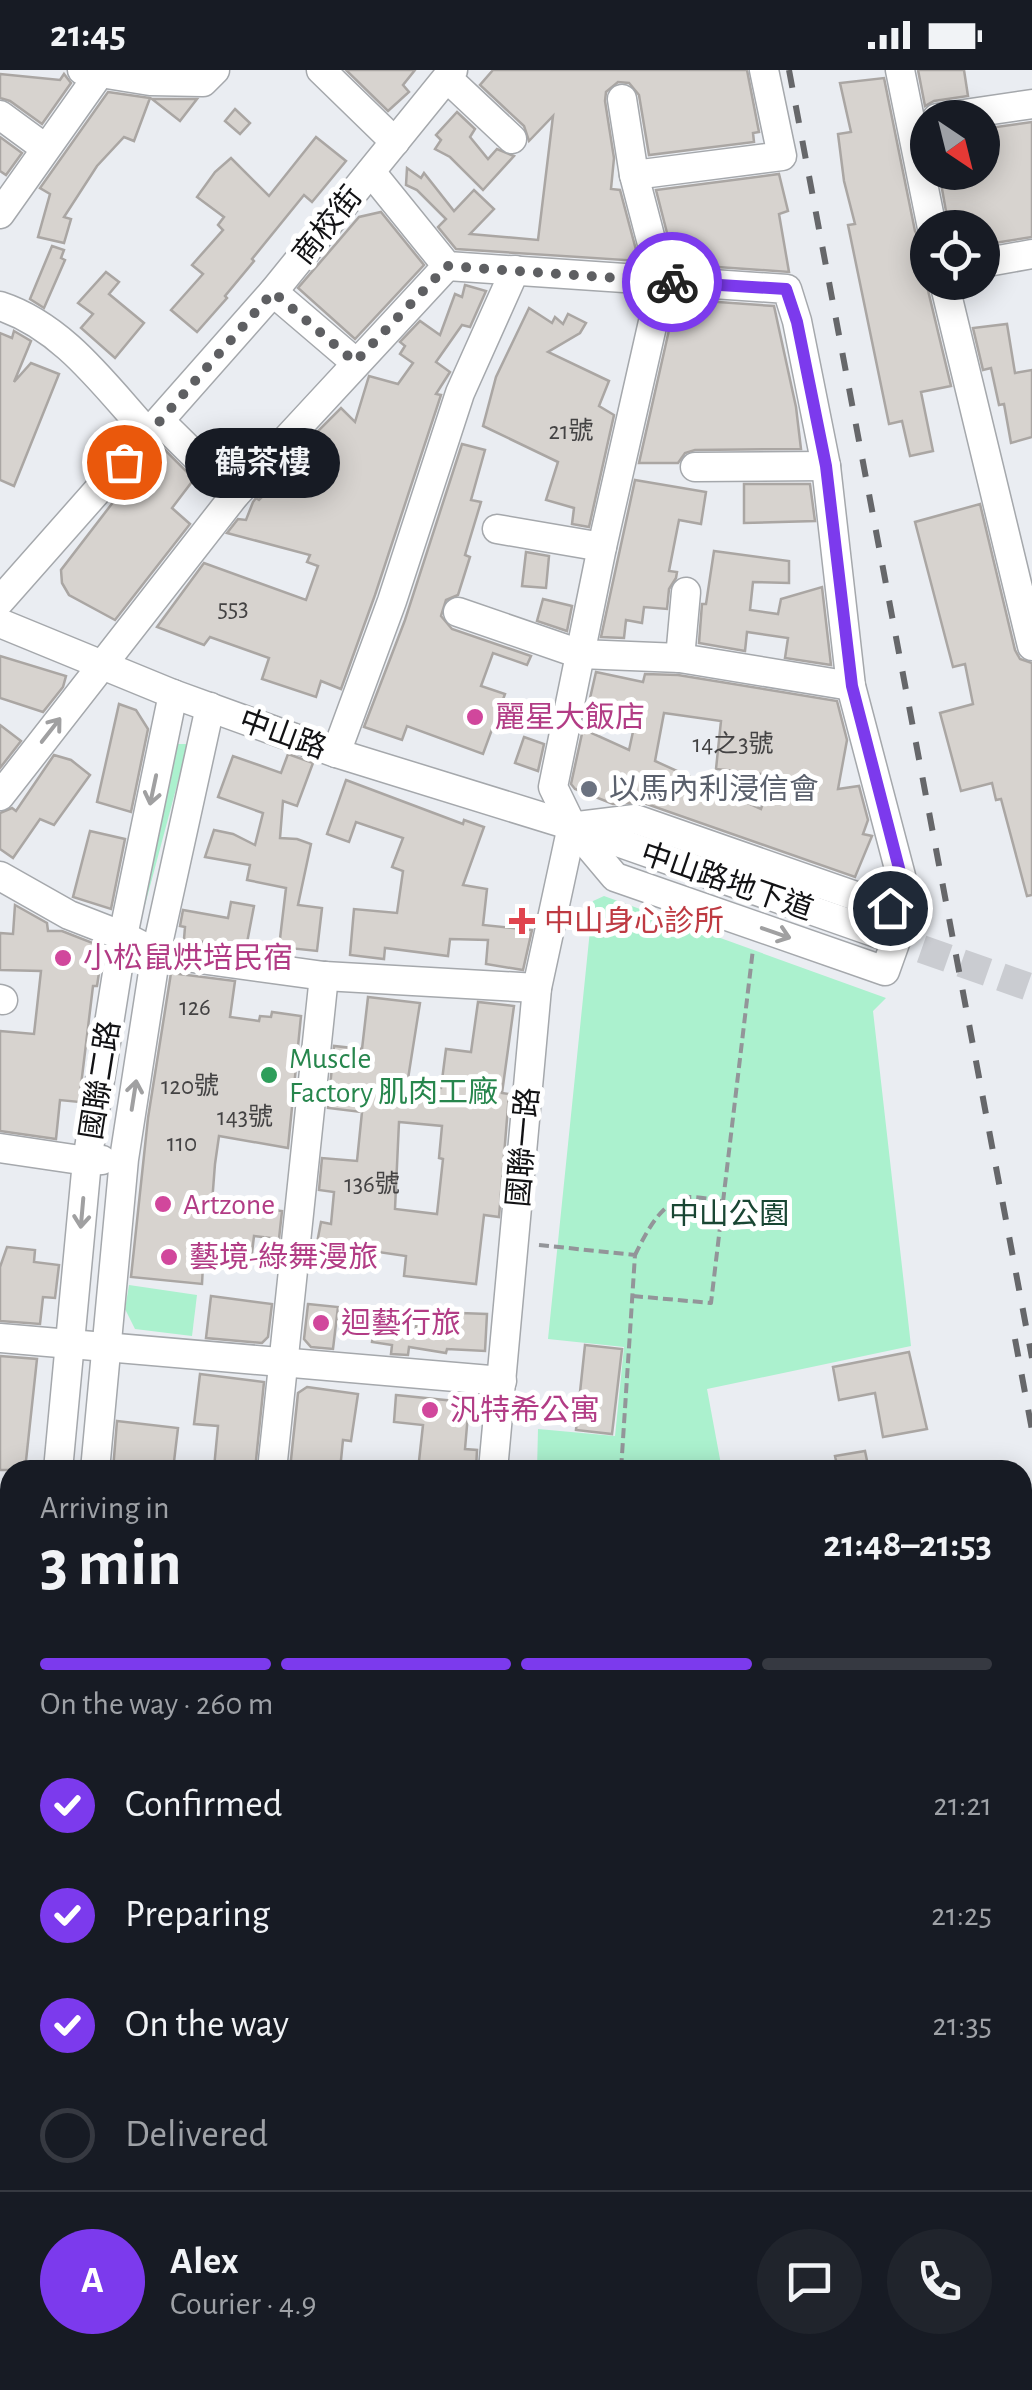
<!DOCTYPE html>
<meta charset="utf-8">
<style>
:root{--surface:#171b24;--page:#20242c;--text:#f1f3f6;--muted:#9ea1a6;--line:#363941;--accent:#7c3aed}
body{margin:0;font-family:"Alegreya Sans","Noto Sans TC",sans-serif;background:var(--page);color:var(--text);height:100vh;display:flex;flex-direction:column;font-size:38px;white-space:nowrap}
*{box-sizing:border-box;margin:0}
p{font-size:32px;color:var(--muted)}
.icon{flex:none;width:55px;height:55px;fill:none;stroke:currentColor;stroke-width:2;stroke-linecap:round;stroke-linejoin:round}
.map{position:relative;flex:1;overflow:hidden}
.drawer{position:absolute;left:0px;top:1390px;width:1032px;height:930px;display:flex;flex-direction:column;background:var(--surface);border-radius:30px 30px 0 0;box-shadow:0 5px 25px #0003}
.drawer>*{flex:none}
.needle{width:65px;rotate:145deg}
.fabs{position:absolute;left:910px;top:30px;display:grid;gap:20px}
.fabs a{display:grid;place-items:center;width:90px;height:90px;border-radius:50%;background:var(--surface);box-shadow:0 5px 25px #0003;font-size:50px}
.pin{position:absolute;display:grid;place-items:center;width:85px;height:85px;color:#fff;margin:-42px;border:5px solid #fff;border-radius:50%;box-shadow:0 2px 10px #0007}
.courier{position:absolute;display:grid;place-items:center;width:100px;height:100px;margin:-50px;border:8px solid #7c3aed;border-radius:50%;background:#fff;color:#222;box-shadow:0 2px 12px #0007}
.bubble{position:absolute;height:70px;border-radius:35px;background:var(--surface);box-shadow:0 5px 25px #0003;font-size:32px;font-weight:600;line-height:70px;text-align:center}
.headline em{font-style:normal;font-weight:600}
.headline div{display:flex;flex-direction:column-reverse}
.headline{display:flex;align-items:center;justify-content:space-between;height:170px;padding:0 40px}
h1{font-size:65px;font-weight:600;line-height:75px}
.bar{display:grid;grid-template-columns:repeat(4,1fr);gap:15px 10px;align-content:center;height:120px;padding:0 40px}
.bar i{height:12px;border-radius:8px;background:var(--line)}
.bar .active{background:var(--accent)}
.bar p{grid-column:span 4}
.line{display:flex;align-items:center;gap:25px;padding:0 40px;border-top:2px solid var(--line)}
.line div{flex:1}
.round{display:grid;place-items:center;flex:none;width:105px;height:105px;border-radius:52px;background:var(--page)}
ol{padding:0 40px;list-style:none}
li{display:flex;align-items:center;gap:30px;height:110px}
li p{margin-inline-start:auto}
li .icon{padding:10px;border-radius:50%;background:var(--accent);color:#fff;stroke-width:4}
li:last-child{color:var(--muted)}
li i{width:55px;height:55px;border:5px solid var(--line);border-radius:50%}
.status{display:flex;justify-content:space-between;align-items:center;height:70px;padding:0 50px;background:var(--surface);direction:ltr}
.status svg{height:28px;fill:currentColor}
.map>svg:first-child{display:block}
.green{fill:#abf1ce}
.building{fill:#d7d3cf;stroke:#aaa6a3;stroke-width:2.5;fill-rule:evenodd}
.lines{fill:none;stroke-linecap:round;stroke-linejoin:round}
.minor-tunnel{stroke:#caccd1;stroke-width:28;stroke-dasharray:28 14;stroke-linecap:butt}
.minor-casing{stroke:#a5a8ac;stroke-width:31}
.path{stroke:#939599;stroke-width:4;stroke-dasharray:10 5;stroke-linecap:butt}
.minor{stroke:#fff;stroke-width:28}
.rail{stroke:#66676a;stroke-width:6;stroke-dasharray:18 18;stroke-linecap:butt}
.oneway{stroke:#a0a0a1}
.done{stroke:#5e5f62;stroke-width:10;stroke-dasharray:0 18}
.route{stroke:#7c3aed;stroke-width:12}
.hotel-dot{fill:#d1479c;stroke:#fff;stroke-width:4}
.worship-dot{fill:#6b7280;stroke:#fff;stroke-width:4}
.health-dot{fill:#e0444e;stroke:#fff;stroke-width:4}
.leisure-dot{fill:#2e9e5b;stroke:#fff;stroke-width:4}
.labels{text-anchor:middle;stroke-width:10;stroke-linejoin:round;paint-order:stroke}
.number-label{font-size:25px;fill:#434243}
.street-label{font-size:30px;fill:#121214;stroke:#fff}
.hotel-label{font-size:30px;fill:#b23c85;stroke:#fff;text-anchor:start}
.worship-label{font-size:30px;fill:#5b616d;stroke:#fff;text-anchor:start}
.health-label{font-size:30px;fill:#be3a42;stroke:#fff;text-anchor:start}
.leisure-label{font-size:30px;fill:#27864d;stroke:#fff;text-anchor:start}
.park-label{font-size:30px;fill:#194633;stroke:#fff}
</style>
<div class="status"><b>21:45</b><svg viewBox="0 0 49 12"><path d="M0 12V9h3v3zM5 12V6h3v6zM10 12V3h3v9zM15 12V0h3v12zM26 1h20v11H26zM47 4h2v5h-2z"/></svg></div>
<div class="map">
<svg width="1032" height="2320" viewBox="0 0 1032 2320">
<rect width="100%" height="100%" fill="#eaedf2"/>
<!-- green -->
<g class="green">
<path d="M174 674H188L145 835 132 836Z"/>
<path d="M604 826 886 928 873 941 911 1276 707 1319 722 1400H537L538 1359 615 1366 624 1277 548 1269 593 831Z"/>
<path d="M129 1215 197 1225 192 1266 135 1259 125 1239Z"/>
<path d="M1032 2026V2139L1023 2092V2028Z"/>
</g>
<!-- building -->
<g class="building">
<path d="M346 0H415L403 15 409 22 388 41Z"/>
<path d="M493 0H747L759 62 753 63 754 72 649 85 639 25 629 13 618 12 606 22 605 31 614 88 611 119 620 120 639 191 456 179 438 157 446 149 417 120 406 115 407 98 421 108 424 103 454 141 474 120 494 139 470 164 538 170 553 46 529 71 524 56 480 15Z"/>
<path d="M918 0H964L968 26 934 31 925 36Z"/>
<path d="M0 4 60 10 64 4 71 13 42 54 10 31 0 28Z"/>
<path d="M884 8 915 161 920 170 928 175 927 216 951 316 921 322 933 381 910 386 902 351 889 354 848 155 855 154 844 111 838 64 851 62 840 13Z"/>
<path d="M108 22 150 28 134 71 124 67 97 96 64 147 71 149 64 173 38 167 50 124 40 118Z"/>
<path d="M152 29H197L180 51Z"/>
<path d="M235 39 250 53 240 64 225 51Z"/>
<path d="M457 42 475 59 470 67 488 89 497 79 514 86 483 120 450 87 435 79 441 70 436 65Z"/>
<path d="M1032 52V167L982 175V158H949L939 102H982V59Z"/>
<path d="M0 67 22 83 6 105 0 101Z"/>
<path d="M316 67 346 91 312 132 304 125 252 189 254 191 225 226 227 228 197 262 171 240 203 204 192 195 223 160 218 155 224 147 197 127 215 102 231 88 269 126Z"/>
<path d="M779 104 788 141 779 144 789 202 675 194 656 120Z"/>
<path d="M381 142 424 195 355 269 298 218 359 147Z"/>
<path d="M52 176 64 180 61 188 65 190 44 238 30 229Z"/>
<path d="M106 202 119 212 109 224 144 253 115 288 81 258 93 244 78 233Z"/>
<path d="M465 215 486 221 470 257 462 255 436 292 450 302 436 324 441 325 375 525 341 619 321 611 316 627 262 609 269 588 210 567 204 575 157 557 204 493 306 530 318 496 307 492 310 485 227 463 238 449 246 450 253 432 256 428 259 430 320 370 315 364 341 338 355 352 369 306 398 314 413 293 400 284 405 276 400 272 420 251 440 265 455 224 462 227Z"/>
<path d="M676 229 774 236 796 337 801 379 695 380 685 383 678 393H639Z"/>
<path d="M529 238 552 253 555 247 563 254 568 244 586 253 580 263 548 282 609 311 599 336 614 345 589 457 572 454 574 438 546 430 558 392 483 356 496 307Z"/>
<path d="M1007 254 1015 303 1032 300V367L1011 373 1004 334 999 335 991 298 983 300 973 258Z"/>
<path d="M14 261 31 271 14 312 31 293 59 304 14 416 0 410V263L12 268Z"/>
<path d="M462 374 485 380 471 430 481 432 465 485 470 487 458 525 446 530 441 546 452 559 531 586 527 595 493 583 481 616 505 624 483 684 407 656 402 670 364 657 405 550Z"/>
<path d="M162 377 194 409 172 438 190 454 115 550 69 525 62 513 61 500 124 418Z"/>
<path d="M635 410 706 422 701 454 679 450 669 501 677 502 676 508 669 519 667 539 644 537 642 553 626 550 624 568 601 567Z"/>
<path d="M744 414H810L815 451 744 453Z"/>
<path d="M980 434 1015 580 1020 589 1032 593V825L1027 826 1001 729 996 730 992 713 961 721 940 643 973 634 965 594 953 597 915 452Z"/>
<path d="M714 481 789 491V513L753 512 750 540 778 544 781 529 822 517 831 595 785 588 788 568 747 562 745 581 699 573 702 534H706Z"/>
<path d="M526 482 549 486 546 518 522 516Z"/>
<path d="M543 529 572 536 567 561 537 551Z"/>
<path d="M0 586 66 606 63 617 43 642 0 628Z"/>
<path d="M596 602 643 612 645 604 678 605 837 631 847 670 838 719 859 716 868 750 863 764 872 766 855 807 641 732 613 734 575 719 571 714 583 659 629 680 636 648 588 637ZM664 643 721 651 716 699 772 705 761 739 655 691Z"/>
<path d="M119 634 136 640 148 659 131 742 97 732Z"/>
<path d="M0 655 21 671 0 698Z"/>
<path d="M524 667 544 674 538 701 515 693Z"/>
<path d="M288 684 313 693 297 736 283 731 280 768 297 769 311 774 298 835 322 838 317 881 279 877 286 818 247 810 250 795 205 787 214 760 233 764 255 775 263 743 218 727 233 686 281 703Z"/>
<path d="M54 685 71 690 90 705 54 755 40 749 13 788 0 779V743L12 738 16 741Z"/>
<path d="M346 710 463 754 464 750 484 757 463 815 487 819 483 855 532 860 523 900 486 894 488 870 450 869 448 886 385 878 384 889 350 885 354 839 397 843 403 801 392 797 403 768 356 752 349 772 327 764Z"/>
<path d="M90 761 125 769 111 839 73 827Z"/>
<path d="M231 832 254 836 246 878 184 869 185 857 180 856 183 840 228 848Z"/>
<path d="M15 835 47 853 48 861H62L103 877 97 916H93L79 1032 60 1030 56 1069 0 1061V961L34 964 41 901 0 900V863L13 864Z"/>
<path d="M171 903 235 911 230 947 259 951 260 946 271 947 272 942 301 946 288 1078 219 1066 215 1094 212 1133 282 1141 279 1169 254 1166 250 1200 203 1195 202 1214 131 1207 148 1048Z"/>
<path d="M368 927 420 933 407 1015 441 1018 446 979 471 982 478 932 514 936 502 1023 509 1024 499 1147 484 1145 476 1214 404 1206 406 1186 317 1173 321 1152 331 1154 334 1122 319 1120 322 1088 357 1091 362 1042 328 1038 334 976 362 979ZM399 1052 442 1056 439 1088 443 1089 437 1144 395 1139Z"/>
<path d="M7 1177 35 1180 34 1192 59 1195 55 1228 43 1227 40 1254 0 1251V1197Z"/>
<path d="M211 1226 272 1234 268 1267 262 1273 206 1268Z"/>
<path d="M308 1234 338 1237 333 1279 311 1277 304 1269Z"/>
<path d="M419 1240 461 1246V1243L487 1244 485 1281 447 1279 446 1283 409 1277 408 1285 391 1284 392 1275 372 1272 374 1259 415 1263Z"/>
<path d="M585 1275 622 1279 612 1364 576 1360Z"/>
<path d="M909 1282 927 1359 883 1367 875 1323 839 1330 833 1297Z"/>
<path d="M0 1286 37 1289 25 1400H0Z"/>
<path d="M200 1304 264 1312 255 1400 214 1398 218 1356 194 1354Z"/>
<path d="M307 1317 358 1324 351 1371 343 1370 340 1400 290 1399 298 1323Z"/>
<path d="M396 1325 455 1331 462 1336 468 1344 465 1379 477 1380 476 1400H418L423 1355 394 1352Z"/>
<path d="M117 1351 178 1358 173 1400H113Z"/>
<path d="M865 1381 869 1400H838L835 1386Z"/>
</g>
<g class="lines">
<!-- minor-tunnel -->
<path class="minor-tunnel" d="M882 865 1032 918"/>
<defs>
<g id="minor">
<path d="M82 0 150 11 203 12 215 0"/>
<path d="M321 0 395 72"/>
<path d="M900 0 932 158"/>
<path d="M447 8 512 69"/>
<path d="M622 29 634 105 662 212 602 477 553 717 572 756 615 807 885 901 900 859 890 838"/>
<path d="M0 45 45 78"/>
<path d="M937 48 1032 34"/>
<path d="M371 102 447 196 787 219 797 251 826 396 851 616 901 806 890 838"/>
<path d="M634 105 782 86 764 0"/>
<path d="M0 144 102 0"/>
<path d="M982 193 1032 184"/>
<path d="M944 212 1032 576"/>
<path d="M273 222 355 292"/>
<path d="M0 236C64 257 105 316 149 364"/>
<path d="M160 351 235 425"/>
<path d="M695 397 826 396"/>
<path d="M497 459 602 477"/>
<path d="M0 531 273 222 453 0"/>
<path d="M458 542 580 584 680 588 851 616"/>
<path d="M0 553 173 624 336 683 572 756 882 865"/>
<path d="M680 588 686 522"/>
<path d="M336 683 392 531 460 323 515 200"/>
<path d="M0 726 235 425 447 196"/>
<path d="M578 756 635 749 890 838"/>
<path d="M0 806 69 845 123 866 156 883 324 906 537 918"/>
<path d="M0 929 3 930"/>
<path d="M0 1078 87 1091 102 1090"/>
<path d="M0 1268 502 1311"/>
<path d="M58 1400 87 1091 123 866 173 624"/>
<path d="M95 1400 124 1089 156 883 210 637"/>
<path d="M272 1400 324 906"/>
<path d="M493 1400 537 918 572 756"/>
<path d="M0 1586 10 1587"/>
<path d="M0 1993 10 1893"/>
<path d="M0 2139 10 2137"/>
<path d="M0 2171 10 2189"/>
<path d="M298 2310 300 2320"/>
<path d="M517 2310 519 2320"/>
<path d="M650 2310 652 2320"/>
<path d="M734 2310 735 2320"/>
<path d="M924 2310 926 2320"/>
<path d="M99 2320 112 2310"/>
<path d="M164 2320 219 2310"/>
</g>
</defs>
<!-- minor casing -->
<use href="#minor" class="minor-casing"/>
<!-- path -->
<g class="path">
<path d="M539 1175 635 1185 621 1400"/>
<path d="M635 1185C645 1165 659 1135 683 1128 695 1125 713 1130 725 1132"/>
<path d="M633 1226 711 1233 753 879"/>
</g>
<!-- minor -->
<use href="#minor" class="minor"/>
<!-- rail -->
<g class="rail">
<path d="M789 0 1032 1288"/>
<path d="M1015 1269 1032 1360"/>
</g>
</g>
<!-- one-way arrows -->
<defs><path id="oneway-shaft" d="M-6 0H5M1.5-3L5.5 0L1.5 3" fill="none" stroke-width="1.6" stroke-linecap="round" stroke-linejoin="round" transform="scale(2.5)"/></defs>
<g class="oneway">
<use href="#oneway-shaft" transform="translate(51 660) rotate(-52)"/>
<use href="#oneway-shaft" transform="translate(153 720) rotate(102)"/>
<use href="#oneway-shaft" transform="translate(776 863) rotate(19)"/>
<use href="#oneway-shaft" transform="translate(134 1025) rotate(-81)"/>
<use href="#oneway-shaft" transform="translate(82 1143) rotate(95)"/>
</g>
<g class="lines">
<!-- done -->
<path class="done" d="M124 392 273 222 355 292 447 196 672 212"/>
<!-- route -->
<path class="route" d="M672 212 786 219 797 252 826 396 852 616 901 806 890 838"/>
</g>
<!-- markers -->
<g class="hotel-dot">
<circle cx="475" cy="647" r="10"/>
<circle cx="63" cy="888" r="10"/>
<circle cx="163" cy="1134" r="10"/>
<circle cx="169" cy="1187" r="10"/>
<circle cx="321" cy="1253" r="10"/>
<circle cx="430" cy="1340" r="10"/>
</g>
<circle class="worship-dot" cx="589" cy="719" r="10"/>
<path class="health-dot" d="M517 836h10v10h10v10h-10v10h-10v-10h-10v-10h10z"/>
<circle class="leisure-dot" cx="269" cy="1005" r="10"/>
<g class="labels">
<!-- number labels -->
<g class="number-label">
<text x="571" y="369">21號</text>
<text x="233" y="546">553</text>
<text x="733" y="682">14之3號</text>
<text x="195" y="945">126</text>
<text x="190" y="1024">120號</text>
<text x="245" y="1055">143號</text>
<text x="182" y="1081">110</text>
<text x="372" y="1122">136號</text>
</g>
<!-- street labels -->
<g class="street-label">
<text transform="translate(327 155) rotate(-51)" y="10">商校街</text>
<text transform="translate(283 664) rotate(20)" y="10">中山路</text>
<text transform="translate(727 811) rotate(19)" y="10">中山路地下道</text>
<text transform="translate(100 1010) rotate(-81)" y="10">國聯二路</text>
<text transform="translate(523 1077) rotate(-85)" y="10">國聯一路</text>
</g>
<!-- hotel labels -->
<g class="hotel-label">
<text x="495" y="657">麗星大飯店</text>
<text x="83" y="898">小松鼠烘培民宿</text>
<text x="183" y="1144">Artzone</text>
<text x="189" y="1197">藝境-綠舞漫旅</text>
<text x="341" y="1263">迴藝行旅</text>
<text x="450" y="1350">汎特希公寓</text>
</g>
<!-- worship labels -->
<g class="worship-label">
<text x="609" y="729">以馬內利浸信會</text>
</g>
<!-- health labels -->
<g class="health-label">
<text x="544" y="861">中山身心診所</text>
</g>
<!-- leisure labels -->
<g class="leisure-label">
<text x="289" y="998">Muscle<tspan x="289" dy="34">Factory 肌肉工廠</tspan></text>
</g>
<!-- park labels -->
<g class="park-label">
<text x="729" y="1154">中山公園</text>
</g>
</g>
</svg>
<div class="fabs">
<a><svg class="needle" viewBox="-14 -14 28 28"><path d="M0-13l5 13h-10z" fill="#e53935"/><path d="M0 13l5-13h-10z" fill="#9ea1a6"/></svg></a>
<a><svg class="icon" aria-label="locate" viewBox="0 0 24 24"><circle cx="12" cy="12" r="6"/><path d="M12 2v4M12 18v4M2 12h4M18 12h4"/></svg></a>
</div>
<div class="pin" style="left:124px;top:392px;background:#ea580c"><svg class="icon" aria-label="bag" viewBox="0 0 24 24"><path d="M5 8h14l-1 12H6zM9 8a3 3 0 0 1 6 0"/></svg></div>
<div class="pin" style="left:890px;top:838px;background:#1f2937"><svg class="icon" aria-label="home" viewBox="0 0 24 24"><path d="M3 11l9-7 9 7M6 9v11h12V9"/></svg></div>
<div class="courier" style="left:672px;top:212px"><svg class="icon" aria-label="bike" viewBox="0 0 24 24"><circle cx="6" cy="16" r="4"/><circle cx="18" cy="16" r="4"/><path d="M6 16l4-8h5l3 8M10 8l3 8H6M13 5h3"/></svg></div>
<div class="bubble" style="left:185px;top:358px;width:155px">鶴茶樓</div>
<section class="drawer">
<div class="headline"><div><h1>3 min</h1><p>Arriving in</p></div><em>21:48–21:53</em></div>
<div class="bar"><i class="active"></i><i class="active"></i><i class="active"></i><i></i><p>On the way · 260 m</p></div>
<ol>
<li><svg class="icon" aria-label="check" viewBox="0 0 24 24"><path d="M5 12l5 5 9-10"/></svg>Confirmed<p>21:21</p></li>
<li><svg class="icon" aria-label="check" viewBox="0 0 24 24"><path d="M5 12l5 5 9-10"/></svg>Preparing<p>21:25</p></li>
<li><svg class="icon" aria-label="check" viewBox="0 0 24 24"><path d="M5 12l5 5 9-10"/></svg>On the way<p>21:35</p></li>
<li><i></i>Delivered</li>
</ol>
<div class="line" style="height:180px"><b class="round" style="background:var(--accent);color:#fff">A</b><div><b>Alex</b><p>Courier · 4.9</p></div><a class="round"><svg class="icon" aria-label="chat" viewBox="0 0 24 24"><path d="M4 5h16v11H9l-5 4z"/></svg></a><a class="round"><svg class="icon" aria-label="phone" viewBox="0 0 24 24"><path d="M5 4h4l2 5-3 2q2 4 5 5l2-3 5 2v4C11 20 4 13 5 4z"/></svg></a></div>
</section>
</div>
